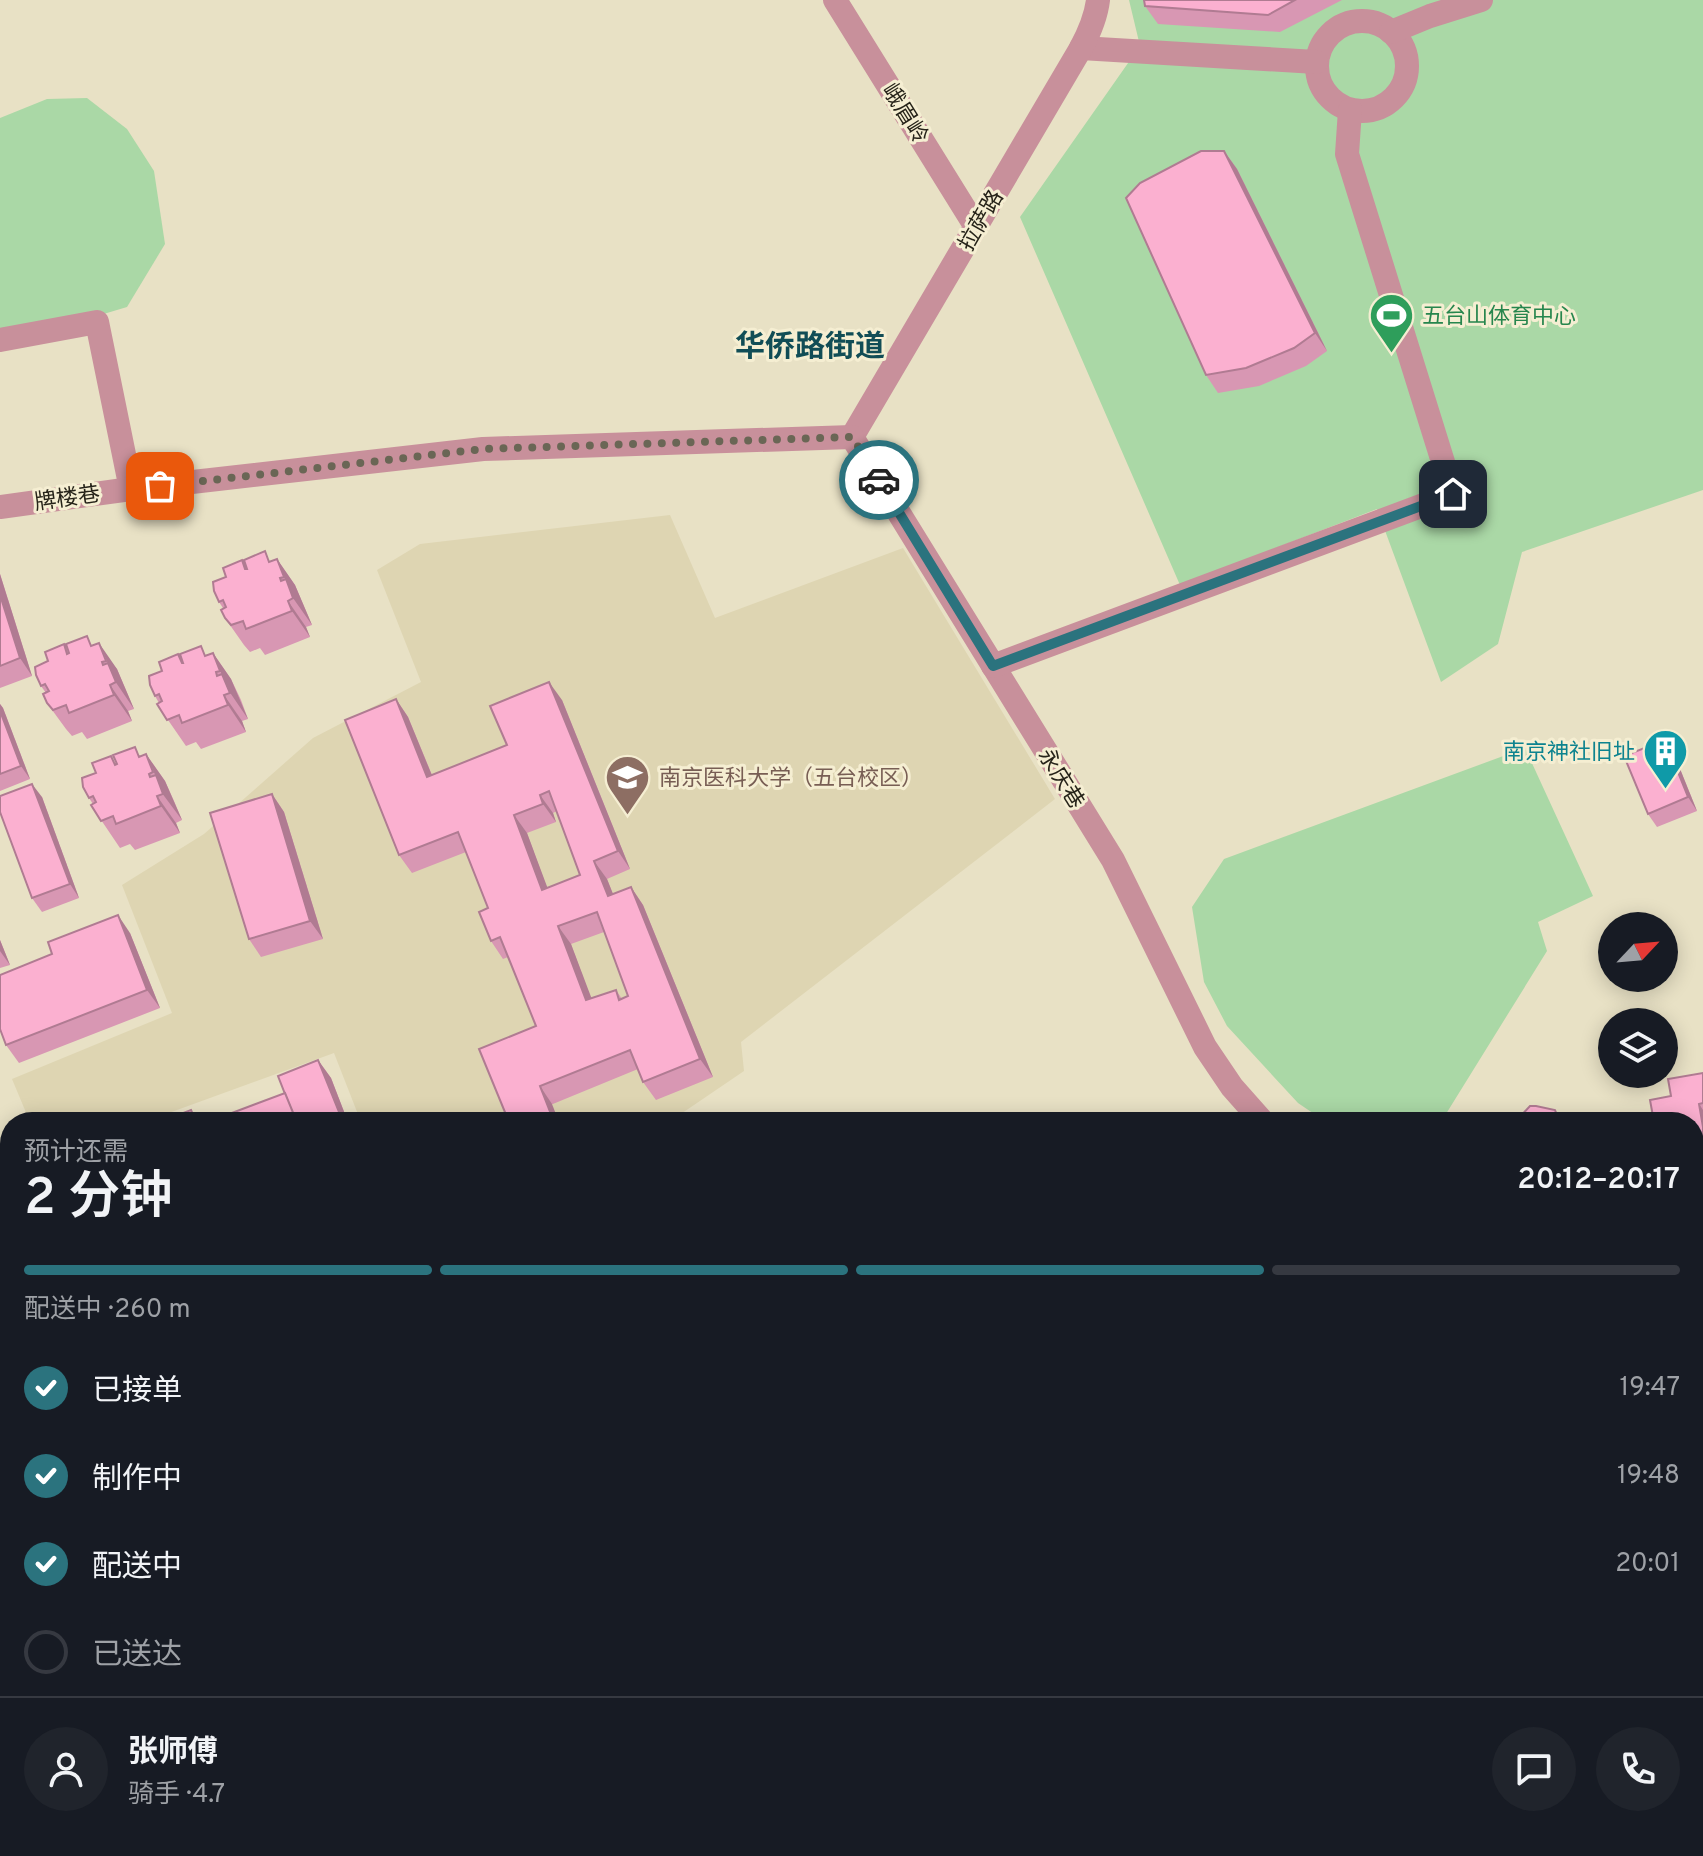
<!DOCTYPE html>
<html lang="zh">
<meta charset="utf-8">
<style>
:root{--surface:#171b24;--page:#20242c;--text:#f1f3f6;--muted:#9ea1a6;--line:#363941;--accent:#2b737e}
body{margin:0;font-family:Overpass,"Noto Sans SC",sans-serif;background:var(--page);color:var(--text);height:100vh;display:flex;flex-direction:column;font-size:30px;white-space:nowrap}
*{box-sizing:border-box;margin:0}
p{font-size:26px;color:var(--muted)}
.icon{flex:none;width:44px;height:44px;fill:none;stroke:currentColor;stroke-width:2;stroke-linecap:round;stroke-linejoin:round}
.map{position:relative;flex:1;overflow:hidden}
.drawer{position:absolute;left:0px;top:1112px;width:1704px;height:744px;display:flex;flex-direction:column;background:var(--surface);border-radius:32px 32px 0 0;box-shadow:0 4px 20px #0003}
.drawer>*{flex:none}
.needle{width:52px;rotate:64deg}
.buttons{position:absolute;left:1598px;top:912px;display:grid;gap:16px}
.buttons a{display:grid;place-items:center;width:80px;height:80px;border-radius:50%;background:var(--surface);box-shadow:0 4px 20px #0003;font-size:40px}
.pin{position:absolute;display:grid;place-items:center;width:68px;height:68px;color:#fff;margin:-34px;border-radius:16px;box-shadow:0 4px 12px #0006}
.courier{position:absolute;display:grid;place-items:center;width:80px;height:80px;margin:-40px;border:6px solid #2b737e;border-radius:50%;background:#fff;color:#222;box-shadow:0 2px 10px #0007}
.head em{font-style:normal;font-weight:600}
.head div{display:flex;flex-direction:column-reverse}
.head{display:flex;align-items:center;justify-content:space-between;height:136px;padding:0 24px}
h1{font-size:52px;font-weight:600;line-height:60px}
.bar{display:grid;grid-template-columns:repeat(4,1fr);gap:12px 8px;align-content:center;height:96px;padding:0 24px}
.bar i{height:10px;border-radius:6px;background:var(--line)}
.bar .on{background:var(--accent)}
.bar p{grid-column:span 4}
.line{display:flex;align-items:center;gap:20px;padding:0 24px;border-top:2px solid var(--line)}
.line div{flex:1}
.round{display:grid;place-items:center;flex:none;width:84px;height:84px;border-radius:42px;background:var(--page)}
ol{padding:0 24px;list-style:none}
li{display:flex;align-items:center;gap:24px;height:88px}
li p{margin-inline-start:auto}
li .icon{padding:8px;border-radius:50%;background:var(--accent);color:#fff;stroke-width:4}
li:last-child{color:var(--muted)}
li i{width:44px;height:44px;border:4px solid var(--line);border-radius:50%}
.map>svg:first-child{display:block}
.built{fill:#ded5b2}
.green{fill:#aad8a6}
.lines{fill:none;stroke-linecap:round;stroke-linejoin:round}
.minor{stroke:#c8909b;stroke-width:24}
.major{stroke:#aa4762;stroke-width:24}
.wall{fill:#d897b3;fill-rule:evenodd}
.shaded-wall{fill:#b07b92}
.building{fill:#fbb0d0;stroke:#b07b92;stroke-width:2;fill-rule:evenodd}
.done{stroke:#6a6655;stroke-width:8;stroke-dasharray:0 14.4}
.route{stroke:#2b737e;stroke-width:10}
.labels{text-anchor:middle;stroke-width:6;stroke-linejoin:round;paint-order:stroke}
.street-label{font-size:22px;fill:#262319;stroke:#f5eed2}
.leisure-label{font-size:22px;fill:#27864d;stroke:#f5eed2;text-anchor:start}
.culture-label{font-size:22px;fill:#0d838f;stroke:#f5eed2;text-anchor:end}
.education-label{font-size:22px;fill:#785e54;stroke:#f5eed2;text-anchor:start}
.district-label{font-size:30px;font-weight:bold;fill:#114d56;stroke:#f5eed2}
</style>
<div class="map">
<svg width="1703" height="1856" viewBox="0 0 1703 1856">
<rect width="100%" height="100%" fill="#e8e1c5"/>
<!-- built -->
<g class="built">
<path d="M670 515 715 618 903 548 1055 799 741 1042 744 1071 669 1122H361L334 1053 144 1122H30L12 1079 172 1013 122 885 204 834 313 738 421 682 377 570 420 544Z"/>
<path d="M0 1404 10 1430V1637L0 1639Z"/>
<path d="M10 1704V1846H757L762 1856H0V1706Z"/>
<path d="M774 1846H1154L1130 1856H779Z"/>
</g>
<!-- green -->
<g class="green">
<path d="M1129 0H1703V490L1522 552 1498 644 1441 682 1377 509 1180 585 1020 217 1140 46Z"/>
<path d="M87 98 127 129 154 171 165 244 127 307 0 345V118L47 99Z"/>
<path d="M1525 748 1593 896 1538 922 1547 951 1441 1122H1326L1298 1103 1227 1026 1204 982 1192 907 1224 859Z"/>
</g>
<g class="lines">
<!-- minor -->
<g class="minor">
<path d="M835 0 976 227"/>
<circle cx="1362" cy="66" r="45"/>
<path d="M1391 32 1430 16 1481 0"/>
<path d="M1081 48 1316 62"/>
<path d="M0 340 97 322 131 489"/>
<path d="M852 437 1113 860 1205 1047 1232 1087 1263 1122"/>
<path d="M852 437 1081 48C1089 33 1096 17 1098 0"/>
<path d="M0 507 131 489 483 449 852 437"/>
<path d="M993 666 1453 494 1347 154 1350 110"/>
<path d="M755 1846 760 1856"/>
<path d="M838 1846 842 1856"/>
<path d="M1546 1846 1550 1856"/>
<path d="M861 1856 884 1846"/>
<path d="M976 1856 974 1850 982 1846"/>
<path d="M1351 1856 1362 1846"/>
</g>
<!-- major -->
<g class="major">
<path d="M0 1244 10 1269"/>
<path d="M1694 1274 1703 1273"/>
<path d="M0 1696 10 1695"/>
<path d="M1694 1828 1703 1853"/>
</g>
</g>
<!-- wall -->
<g class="wall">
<path d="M1144 0H1342L1280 32 1158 24 1145 6Z"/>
<path d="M1224 151 1237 169 1327 351 1306 366 1259 386 1218 393 1206 375Z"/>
<path d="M277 559 295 585 312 625 306 627 310 637 265 655 260 648 250 652 244 645 225 618 223 608 219 602 226 577 242 560 247 567Z"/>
<path d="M0 574 32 676 0 688Z"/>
<path d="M64 644 68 651 94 645 117 669 134 709 128 711 132 721 87 739 82 732 72 736 66 729 47 703 46 693 41 686 48 661Z"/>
<path d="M213 653 231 679 241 700 248 719 242 721 246 732 201 749 196 742 186 746 157 704 159 703 155 696 162 671 183 661Z"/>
<path d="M396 699 408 717 432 775 507 745 562 700 630 869 607 879 613 894 631 887 643 905 713 1077 656 1100 643 1082 638 1069 509 1122 536 1026 508 957 503 959 491 941 488 908 466 852 412 873 399 855ZM557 811 580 875 547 888 527 833 556 822 553 813ZM604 932 628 996 622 999 616 990 591 999 571 944Z"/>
<path d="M0 704 3 708 30 779 0 791Z"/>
<path d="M1665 740 1674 754 1697 811 1657 827 1648 814Z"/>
<path d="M146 754 165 781 174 801 182 820 176 823 180 833 135 850 130 844 120 848 91 805 93 804 89 798 96 773 116 763Z"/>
<path d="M272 794 284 812 323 939 261 957 249 939Z"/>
<path d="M42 797 79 898 42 912 32 898Z"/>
<path d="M130 933 160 1008 19 1063 6 1045Z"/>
<path d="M0 940 10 965 0 968Z"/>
<path d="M318 1060 331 1078 348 1122H208L285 1093Z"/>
<path d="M1703 1073V1193H1701L1694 1183V1122L1671 1096Z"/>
<path d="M10 1486V1624L6 1626 2 1620 0 1621V1489Z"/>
<path d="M10 1636V1690L0 1692V1638Z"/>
<path d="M10 1740V1843L0 1844V1742Z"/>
<path d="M1301 1846H1341L1346 1856H1307Z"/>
<path d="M1623 1846H1670L1673 1856H1628Z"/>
</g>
<!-- shaded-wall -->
<g class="shaded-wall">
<path d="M1224 151 1237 169 1327 351 1315 333Z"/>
<path d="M277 559 295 585 312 625 281 581 280 578 293 598Z"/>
<path d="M0 574 32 676 20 658 0 595Z"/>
<path d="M288 601 306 627 310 637 292 611Z"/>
<path d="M99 643 117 669 134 709 102 662 116 682Z"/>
<path d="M213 653 231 679 248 719 216 672 229 692Z"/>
<path d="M549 682 562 700 630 869 618 851Z"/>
<path d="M110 685 128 711 132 721 114 695Z"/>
<path d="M224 695 242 721 246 732 228 705Z"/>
<path d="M396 699 408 717 440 795 427 777Z"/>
<path d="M0 704 3 708 30 779 21 766 0 711Z"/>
<path d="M1665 740 1674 754 1697 811 1688 797Z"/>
<path d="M146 754 165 781 182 820 150 777 149 774 163 793Z"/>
<path d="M32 784 42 797 79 898 70 884Z"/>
<path d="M272 794 284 812 323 939 310 921Z"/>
<path d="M540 795 553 813 556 822 543 804Z"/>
<path d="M157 796 176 823 180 833 161 806Z"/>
<path d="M514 815 527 833 555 908 542 890Z"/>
<path d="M594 861 607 879 621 914 608 896Z"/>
<path d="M631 887 643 905 713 1077 700 1059Z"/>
<path d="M118 915 130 933 160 1008 147 990Z"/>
<path d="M558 926 571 944 599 1018 586 1000Z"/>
<path d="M0 940 10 965 0 951Z"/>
<path d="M318 1060 331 1078 348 1122H343Z"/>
<path d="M540 1086 552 1104 559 1122H554Z"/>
<path d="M1699 1104 1703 1110V1127Z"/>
<path d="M153 1846H159L163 1856H157Z"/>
<path d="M240 1846H245L249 1856H244Z"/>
<path d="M470 1846H477L481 1856H474Z"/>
<path d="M947 1846H952L959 1856H952Z"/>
<path d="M1077 1846H1081L1085 1856H1080Z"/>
<path d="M1212 1846H1216L1220 1856H1216Z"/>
<path d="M1438 1846H1447L1450 1856H1441Z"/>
<path d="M1516 1846H1525L1529 1856H1520Z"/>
<path d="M1598 1846H1607L1611 1856H1601Z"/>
<path d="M1662 1846H1670L1673 1856H1669Z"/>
</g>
<!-- building -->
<g class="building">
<path d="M1144 0H1295L1268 15 1145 6Z"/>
<path d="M1201 151H1224L1315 333 1294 348 1246 368 1206 375 1126 198 1140 183Z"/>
<path d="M265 551 269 562 277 559 284 577 280 578 281 581 286 579 293 598 288 601 292 611 246 629 243 621 231 625 225 618 221 610 226 607 223 600 219 602 214 591 213 582 226 577 223 568 242 560 245 569H247L244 560Z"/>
<path d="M0 595 20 658 0 666Z"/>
<path d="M87 636 91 646 99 643 106 661 102 662 103 665 108 663 116 682 110 685 114 695 69 713 66 705 53 710 47 703 43 694 49 691 45 684 41 686 36 675 35 667 48 661 45 652 64 644 67 654 69 653 66 644Z"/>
<path d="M201 646 205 656 213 653 220 671 216 672 217 676 222 674 230 693 224 695 228 705 182 723 179 715 167 720 157 704 162 701 159 694 155 696 150 685 149 676 162 671 159 662 178 654 182 663H183L180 654Z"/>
<path d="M549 682 618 851 594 861 608 896 631 887 700 1059 643 1082 630 1050 540 1086 554 1122H509L479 1049 536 1026 500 937 491 941 479 912 488 908 458 832 399 855 345 720 396 699 427 777 507 745 490 706ZM549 791 580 875 542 890 514 815 543 804 540 795ZM597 912 628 996 619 1000 616 990 586 1000 558 926Z"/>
<path d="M0 711 21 766 0 774Z"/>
<path d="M1665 740 1688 797 1648 814 1624 756Z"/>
<path d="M135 747 139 757 146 754 153 772 149 774 150 777 156 775 163 794 157 796 161 806 116 824 113 816 101 821 91 805 96 802 93 796 89 798 83 787 82 778 96 773 92 763 111 756 115 765 117 764 113 755Z"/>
<path d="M32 784 70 884 32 898 0 812V796Z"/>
<path d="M272 794 310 921 249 939 210 813Z"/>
<path d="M118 915 147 990 6 1045 0 1029V975L52 954 48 942Z"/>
<path d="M318 1060 343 1122H296L278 1076Z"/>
<path d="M1703 1073V1103L1699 1104 1703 1127V1163L1694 1164V1122H1654L1650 1100 1671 1096 1668 1079Z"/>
<path d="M285 1093 294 1115 275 1122H208Z"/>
<path d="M1530 1106H1536L1555 1110 1560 1122H1497L1495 1117 1518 1119Z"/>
<path d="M191 1110 196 1122H160Z"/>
<path d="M10 1307V1428L0 1402V1311Z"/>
<path d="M9 1484 10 1487V1592L0 1595V1489Z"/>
<path d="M10 1636V1669L0 1671V1638Z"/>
<path d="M10 1740V1822L0 1824V1742Z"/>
<path d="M44 1846H153L157 1856H48Z"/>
<path d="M175 1846H240L244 1856H179Z"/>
<path d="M323 1846H470L474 1856H327Z"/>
<path d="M901 1846H947L952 1856H883L882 1854Z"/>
<path d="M1042 1846H1077L1080 1856H1046Z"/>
<path d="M1141 1846H1143L1147 1856H1116Z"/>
<path d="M1174 1846H1212L1216 1856H1178Z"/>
<path d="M1239 1846H1275L1280 1856H1245Z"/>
<path d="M1301 1846H1329L1309 1856H1307Z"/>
<path d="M1397 1846H1438L1441 1856H1401Z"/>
<path d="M1479 1846H1516L1520 1856H1482Z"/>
<path d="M1561 1846H1598L1601 1856H1564Z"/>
<path d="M1623 1846H1641L1625 1851Z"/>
</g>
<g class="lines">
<!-- done -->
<path class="done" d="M160 486 483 449 852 437 879 480"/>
<!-- route -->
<path class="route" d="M879 480 993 666 1453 494"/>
</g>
<!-- icons -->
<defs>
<symbol id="stadium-pin" viewBox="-11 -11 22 30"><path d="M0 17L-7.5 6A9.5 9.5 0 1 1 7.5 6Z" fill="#2e9e5b" stroke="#f5eed2"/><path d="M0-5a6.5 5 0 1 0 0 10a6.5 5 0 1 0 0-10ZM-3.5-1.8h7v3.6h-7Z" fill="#fff"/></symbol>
<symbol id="building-pin" viewBox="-11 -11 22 30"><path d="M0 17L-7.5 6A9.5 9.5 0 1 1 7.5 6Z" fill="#0f9aa8" stroke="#f5eed2"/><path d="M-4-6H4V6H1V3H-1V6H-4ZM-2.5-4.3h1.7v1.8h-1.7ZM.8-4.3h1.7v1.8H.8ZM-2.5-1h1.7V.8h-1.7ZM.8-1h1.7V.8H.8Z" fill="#fff"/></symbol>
<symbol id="university-pin" viewBox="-11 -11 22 30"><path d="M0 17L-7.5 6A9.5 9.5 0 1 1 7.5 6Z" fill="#8d6e63" stroke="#f5eed2"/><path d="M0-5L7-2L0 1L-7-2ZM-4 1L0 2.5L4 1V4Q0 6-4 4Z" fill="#fff"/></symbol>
</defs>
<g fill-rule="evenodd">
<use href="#stadium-pin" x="1366" y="290" width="51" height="69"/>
<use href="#building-pin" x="1640" y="726" width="51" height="69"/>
<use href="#university-pin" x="602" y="752" width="51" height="69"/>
</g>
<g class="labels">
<!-- street labels -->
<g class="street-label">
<text transform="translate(906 113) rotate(58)" y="8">峨眉岭</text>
<text transform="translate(980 220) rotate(-60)" y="8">拉萨路</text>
<text transform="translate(67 497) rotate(-8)" y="8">牌楼巷</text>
<text transform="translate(1062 778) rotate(58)" y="8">永庆巷</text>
</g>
<!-- leisure labels -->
<g class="leisure-label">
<text x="1422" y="323">五台山体育中心</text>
</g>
<!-- culture labels -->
<g class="culture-label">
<text x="1635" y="759">南京神社旧址</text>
</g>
<!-- education labels -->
<g class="education-label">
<text x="659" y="785">南京医科大学（五台校区）</text>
</g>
<!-- district labels -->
<g class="district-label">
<text x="810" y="356">华侨路街道</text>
</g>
</g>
</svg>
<div class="buttons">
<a><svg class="needle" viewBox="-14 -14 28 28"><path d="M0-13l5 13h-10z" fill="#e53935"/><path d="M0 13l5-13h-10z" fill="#9ea1a6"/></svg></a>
<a><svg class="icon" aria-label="layers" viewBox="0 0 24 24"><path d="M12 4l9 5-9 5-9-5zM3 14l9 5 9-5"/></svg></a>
</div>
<div class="pin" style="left:160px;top:486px;background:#ea580c"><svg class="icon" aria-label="bag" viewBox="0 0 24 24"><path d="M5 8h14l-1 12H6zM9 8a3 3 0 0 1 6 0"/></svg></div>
<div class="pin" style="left:1453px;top:494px;background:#1f2937"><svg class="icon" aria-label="home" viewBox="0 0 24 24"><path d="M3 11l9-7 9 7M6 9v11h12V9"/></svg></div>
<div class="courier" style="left:879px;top:480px"><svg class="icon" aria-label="car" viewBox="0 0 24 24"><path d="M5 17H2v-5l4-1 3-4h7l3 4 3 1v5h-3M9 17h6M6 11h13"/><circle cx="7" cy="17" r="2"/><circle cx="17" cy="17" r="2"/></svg></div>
<section class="drawer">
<div class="head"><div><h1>2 分钟</h1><p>预计还需</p></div><em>20:12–20:17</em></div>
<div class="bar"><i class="on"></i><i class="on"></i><i class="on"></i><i></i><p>配送中 · 260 m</p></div>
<ol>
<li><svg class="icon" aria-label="check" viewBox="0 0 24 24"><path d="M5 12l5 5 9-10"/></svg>已接单<p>19:47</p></li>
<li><svg class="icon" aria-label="check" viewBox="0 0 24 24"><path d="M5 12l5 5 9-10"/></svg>制作中<p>19:48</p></li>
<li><svg class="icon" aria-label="check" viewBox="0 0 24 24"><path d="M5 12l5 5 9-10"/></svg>配送中<p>20:01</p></li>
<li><i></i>已送达</li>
</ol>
<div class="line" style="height:144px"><a class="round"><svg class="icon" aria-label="person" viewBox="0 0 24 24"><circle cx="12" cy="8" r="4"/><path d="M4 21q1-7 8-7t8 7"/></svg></a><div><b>张师傅</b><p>骑手 · 4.7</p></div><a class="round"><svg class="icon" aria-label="chat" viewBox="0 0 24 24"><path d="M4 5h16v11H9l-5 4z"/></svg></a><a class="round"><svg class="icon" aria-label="phone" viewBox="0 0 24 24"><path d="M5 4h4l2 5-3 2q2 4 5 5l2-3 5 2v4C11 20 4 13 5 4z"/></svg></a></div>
</section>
</div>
